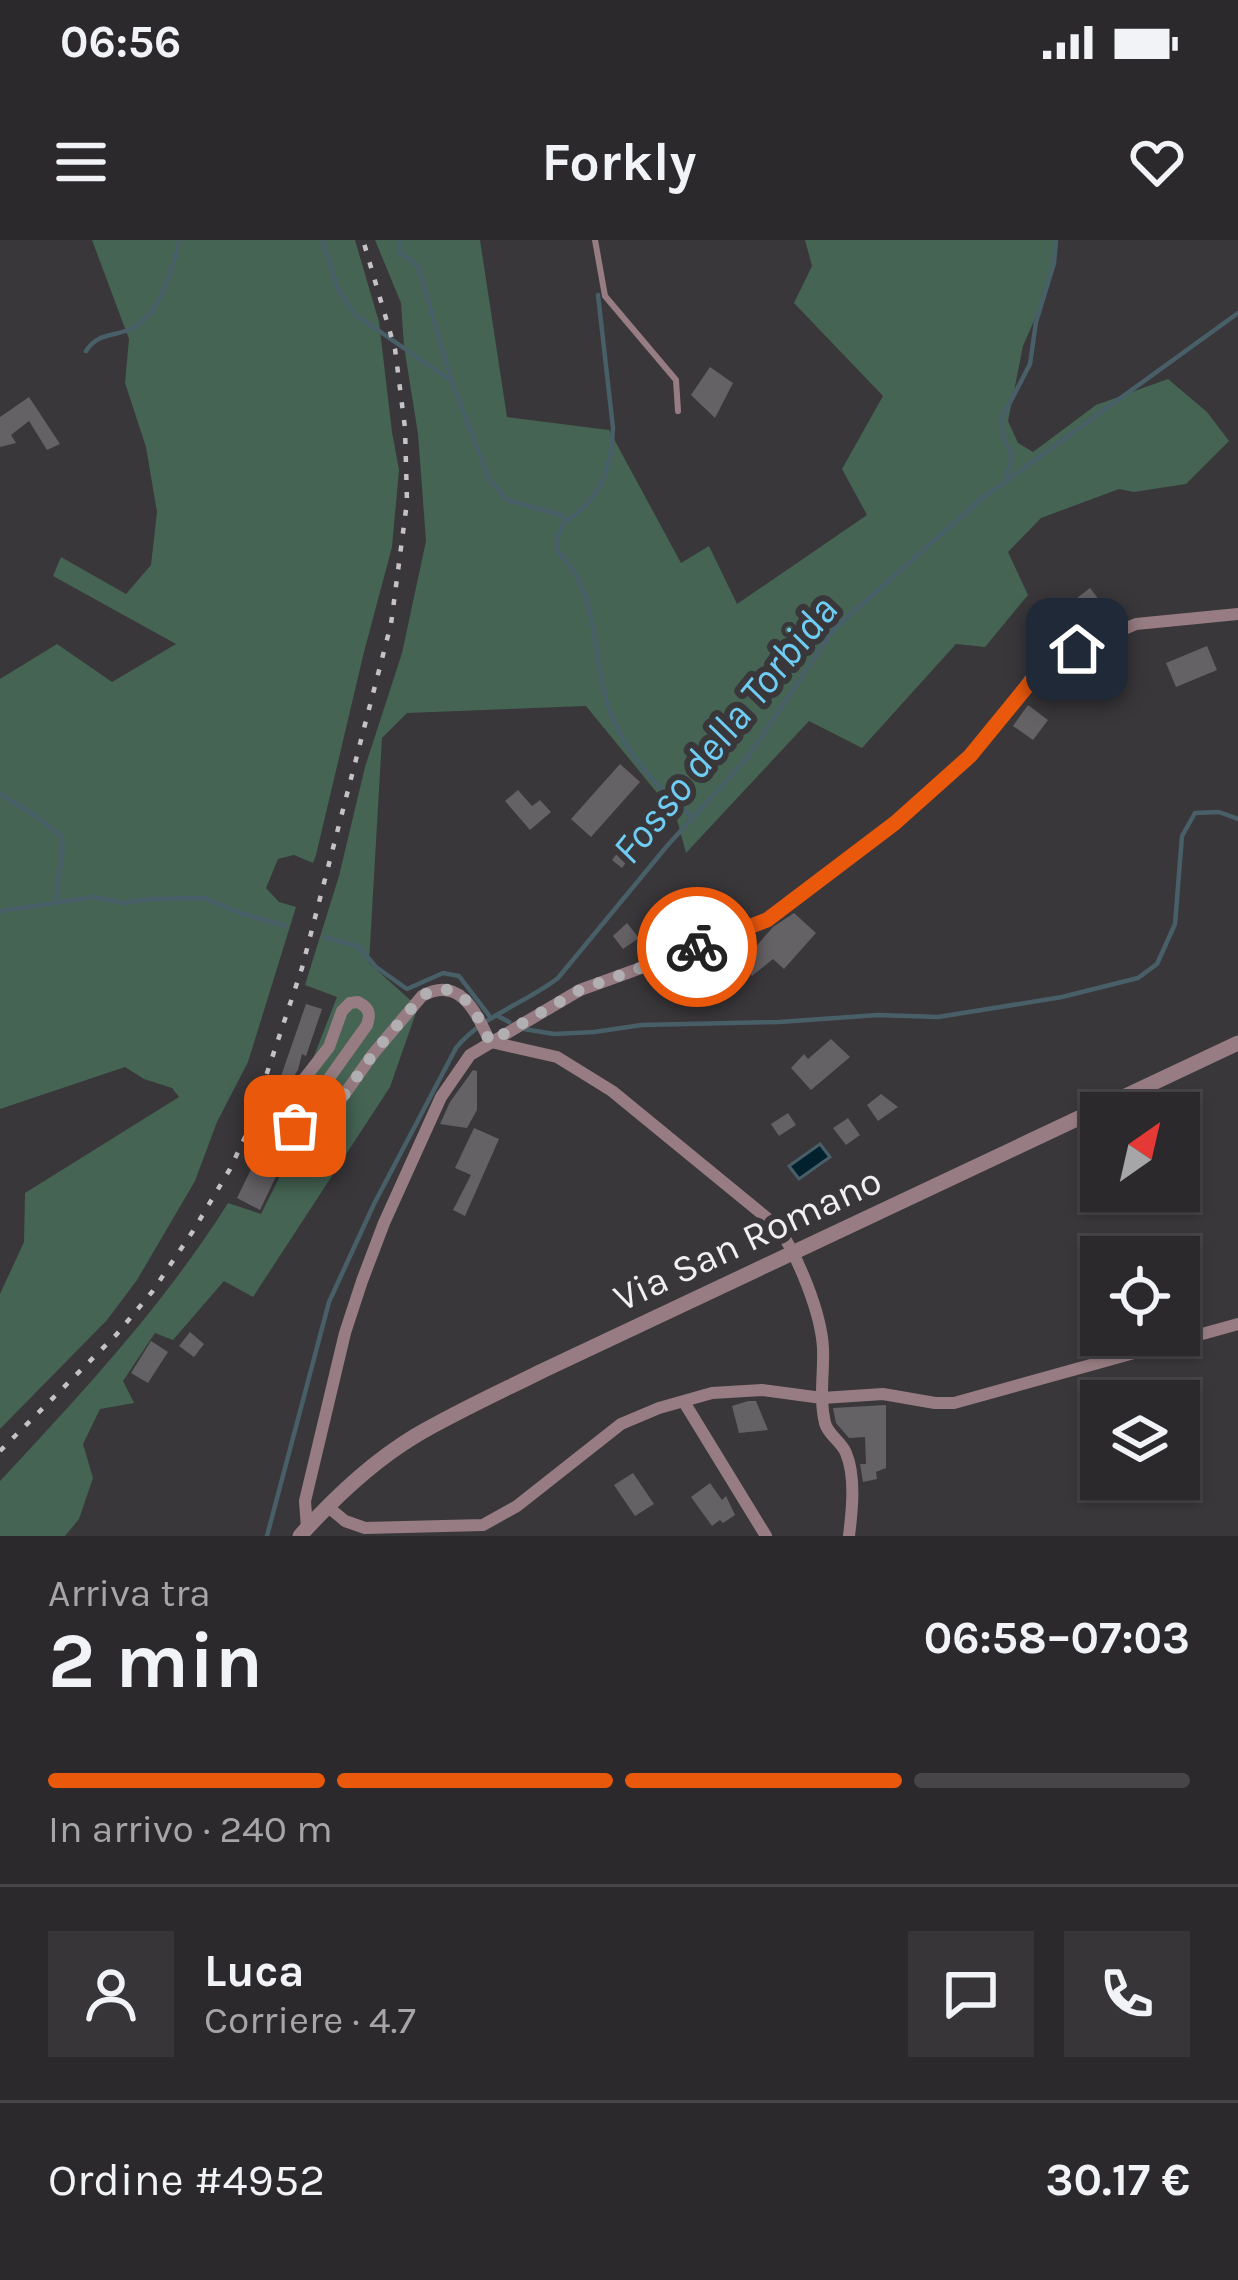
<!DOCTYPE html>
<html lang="it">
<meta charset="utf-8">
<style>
:root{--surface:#2b292c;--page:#373538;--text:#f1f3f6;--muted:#a6a6a9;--line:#474548;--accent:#ea580c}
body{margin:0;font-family:Karla,sans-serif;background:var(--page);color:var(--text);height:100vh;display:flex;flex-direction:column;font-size:45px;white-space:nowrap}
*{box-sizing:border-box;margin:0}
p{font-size:39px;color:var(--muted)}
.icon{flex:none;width:66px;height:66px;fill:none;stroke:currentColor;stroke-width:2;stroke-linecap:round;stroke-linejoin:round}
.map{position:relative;height:1296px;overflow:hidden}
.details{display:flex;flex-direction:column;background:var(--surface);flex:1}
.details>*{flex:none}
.needle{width:78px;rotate:34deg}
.buttons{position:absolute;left:1080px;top:852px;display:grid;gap:24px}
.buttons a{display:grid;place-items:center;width:120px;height:120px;border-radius:0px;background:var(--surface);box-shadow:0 3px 9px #0004,0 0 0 3px var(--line);font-size:60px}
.pin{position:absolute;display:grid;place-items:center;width:102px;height:102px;color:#fff;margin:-51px;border-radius:24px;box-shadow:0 6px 18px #0006}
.courier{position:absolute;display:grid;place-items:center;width:120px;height:120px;margin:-60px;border:9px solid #ea580c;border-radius:50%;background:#fff;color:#222;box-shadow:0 3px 15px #0007}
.summary em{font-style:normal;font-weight:700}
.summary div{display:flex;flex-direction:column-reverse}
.summary{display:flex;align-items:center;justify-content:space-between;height:204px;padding:0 48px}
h1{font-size:78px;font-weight:700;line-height:90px}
.bar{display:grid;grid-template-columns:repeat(4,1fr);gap:18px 12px;align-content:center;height:144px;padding:0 48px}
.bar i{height:15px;border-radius:9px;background:var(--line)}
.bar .on{background:var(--accent)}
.bar p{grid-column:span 4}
.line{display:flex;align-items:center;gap:30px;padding:0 48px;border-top:3px solid var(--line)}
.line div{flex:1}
.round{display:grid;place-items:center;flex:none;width:126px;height:126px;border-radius:0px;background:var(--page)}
.status{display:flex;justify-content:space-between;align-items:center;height:84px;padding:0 60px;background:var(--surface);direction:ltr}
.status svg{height:33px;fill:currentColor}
header{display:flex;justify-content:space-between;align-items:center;height:156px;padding:0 48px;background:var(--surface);font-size:54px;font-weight:700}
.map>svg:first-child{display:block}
.green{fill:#456453}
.water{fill:#00212d;stroke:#485f68;stroke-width:3}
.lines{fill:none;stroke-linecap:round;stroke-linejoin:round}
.stream{stroke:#485f68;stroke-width:4.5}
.building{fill:#656266}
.service{stroke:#977d83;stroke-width:6}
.minor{stroke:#977d83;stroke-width:12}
.tertiary{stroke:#977d83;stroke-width:15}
.rail{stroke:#c5c3c6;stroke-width:4.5;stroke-dasharray:6 12;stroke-linecap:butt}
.done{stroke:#b1afb2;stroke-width:12;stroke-dasharray:0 21.6}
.route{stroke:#ea580c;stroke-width:15}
.labels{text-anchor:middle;stroke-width:12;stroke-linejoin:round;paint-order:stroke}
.street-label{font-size:39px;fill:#f1eff2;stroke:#39373a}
.water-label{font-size:42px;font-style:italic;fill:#6fccf2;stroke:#39373a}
</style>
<div class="status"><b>06:56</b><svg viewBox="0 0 49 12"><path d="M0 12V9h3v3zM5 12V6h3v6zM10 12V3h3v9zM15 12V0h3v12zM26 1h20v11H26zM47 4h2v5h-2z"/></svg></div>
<header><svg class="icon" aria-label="menu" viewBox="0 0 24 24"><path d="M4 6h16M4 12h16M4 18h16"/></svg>Forkly<svg class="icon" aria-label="heart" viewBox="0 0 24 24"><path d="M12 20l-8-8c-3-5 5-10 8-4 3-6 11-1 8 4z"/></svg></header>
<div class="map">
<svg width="1238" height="1296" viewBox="0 0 1238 1296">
<rect width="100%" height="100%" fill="#39373a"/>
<!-- green -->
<g class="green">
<path d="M92 0H355L379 82 392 192 399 230 392 307 364 412 316 615 313 623 294 615 278 619 266 648 279 662 296 667 248 822 217 882 195 941 137 1040 107 1080 0 1189V1054L24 1002 25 953 179 857 172 848 144 839 125 827 0 869V439L57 404 112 442 176 404 53 336 61 317 126 354 151 325 157 272 146 207 125 143 129 99Z"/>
<path d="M375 0H480L507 177 609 190 681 323 709 306 737 364 867 275 842 229 883 156 794 63 812 26 805 0H1055L1050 44 1023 106 1008 181 1018 203 1033 212 1096 165 1168 139 1207 172 1229 201 1186 244 1134 252 1119 249 1041 278 1008 312 1028 355 985 407 956 404 862 508 809 481 686 613 676 576 586 466 407 473 382 498 369 723 418 767 390 847 253 1057 224 1041 173 1100 155 1093 123 1141 134 1163 100 1169 83 1204 93 1238 79 1279 65 1296H0V1241C82 1153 164 1065 228 963L261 974 290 916 286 888 337 757 305 745 339 636 365 527 402 413 426 301 418 194 404 106 401 63Z"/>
</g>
<!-- water -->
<path class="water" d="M820 904 830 917 799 939 789 926Z"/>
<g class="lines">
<!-- stream -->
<g class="stream">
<path d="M322 0 339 52 356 75 450 140"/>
<path d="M400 0V13L418 26 452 142 489 239 507 260 561 275 564 282"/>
<path d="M598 55 613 188C612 227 600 262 564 282L557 299 558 312C601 352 591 418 609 469 624 513 658 548 693 578"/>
<path d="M86 111C99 90 119 98 136 86 163 67 172 29 180 0"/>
<path d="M1005 239 1011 222V213L1004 199 1001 180 1030 124 1036 82 1054 23 1056 0"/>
<path d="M0 554 36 576 62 597C65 620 55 640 57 660"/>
<path d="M0 671 94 657 125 663 149 659 204 658 243 674 286 686"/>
<path d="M325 697 359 707 376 727 407 749 443 733 459 736 491 778"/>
<path d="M496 775 509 782"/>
<path d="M524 789 554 794 594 792 642 785 779 782 878 775 938 777 1062 757 1138 738 1157 724 1175 684 1182 596 1195 573 1219 572 1238 579"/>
<path d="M267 1296 329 1062 374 964 456 808C483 775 526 763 558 738L667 606 747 518 834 389 981 259 1238 73"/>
</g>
</g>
<!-- building -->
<g class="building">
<path d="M710 127 733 143 715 178 691 155Z"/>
<path d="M29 157 60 204 47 210 29 181 11 195 16 203 0 207V177Z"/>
<path d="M1090 348 1110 374 1081 396 1058 406 1051 397 1085 369 1077 358Z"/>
<path d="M1207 406 1217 430 1176 447 1166 423Z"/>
<path d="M1028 465 1048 480 1033 500 1013 486Z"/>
<path d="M620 524 640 542 591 597 571 579Z"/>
<path d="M518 550 532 566 540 560 551 572 530 590 505 561Z"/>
<path d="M656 562 666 570 622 628 612 620Z"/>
<path d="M794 673 816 693 784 729 773 719 752 736 738 719 749 710 751 712 773 687Z"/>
<path d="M627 683 639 698 623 709 613 696Z"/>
<path d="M709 715 717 730 673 752 663 733Z"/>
<path d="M306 764 322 769 306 816 302 814 298 830 288 845 279 842Z"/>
<path d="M831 799 850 817 811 850 791 828 804 814 808 819Z"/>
<path d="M473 830 477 831V870L467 888 440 884 450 862Z"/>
<path d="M881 854 898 867 878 881 867 865Z"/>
<path d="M788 873 796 885 779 896 771 884Z"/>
<path d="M848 878 860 895 846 905 833 888Z"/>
<path d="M474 888 499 899 465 976 453 970 471 935 455 928Z"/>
<path d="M260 911 283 922 260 970 237 958Z"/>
<path d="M190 1092 204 1104 194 1117 179 1106Z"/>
<path d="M151 1101 168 1112 148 1143 131 1133Z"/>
<path d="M748 1161H756L768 1190 739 1193 732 1166Z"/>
<path d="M886 1165V1228L876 1232 877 1239 863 1242 860 1224H866L865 1197 849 1198 836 1183 833 1168Z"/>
<path d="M633 1233 654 1264 635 1276 614 1245Z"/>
<path d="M710 1243 722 1260 726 1256 735 1275 723 1283 720 1280 712 1286 691 1257Z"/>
</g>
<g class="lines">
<!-- service -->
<path class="service" d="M595 0 605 56 676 140 678 171"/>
<!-- minor -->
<g class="minor">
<path d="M491 802 557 817 612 851 778 987C798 1017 821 1072 823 1108 824 1133 819 1158 825 1183 828 1195 841 1201 846 1213 856 1237 852 1271 849 1296"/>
<path d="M283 880 301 843 329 807 342 771 350 763 358 762C369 768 371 773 367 785L295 886 294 893 300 902 305 903 315 896 373 814 422 756C460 735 476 772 490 802"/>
<path d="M684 1162 766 1296"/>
<path d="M327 1266 345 1281 365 1288 483 1285 517 1266 621 1184 659 1168 712 1153 762 1150 822 1158 883 1154 935 1163H954L1238 1084"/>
<path d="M307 1288 305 1261 345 1093 362 1041 384 983 441 857 470 815 580 750 735 694 774 675 895 583 953 532 982 503 1033 436 1047 422 1136 384 1238 374"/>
</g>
<!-- tertiary -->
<path class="tertiary" d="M300 1296C333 1259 372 1222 415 1196 456 1172 500 1152 542 1131L1238 803"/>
<!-- rail -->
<path class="rail" d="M0 1211 116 1095 152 1052 193 991 230 929 247 893 302 728 391 384 407 262 405 188 395 109 363 0"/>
</g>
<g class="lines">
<!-- done -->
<path class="done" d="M295 886 294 893 300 902 305 903 315 896 373 814 422 756C460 734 476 772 490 802L580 750 697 707"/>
<!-- route -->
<path class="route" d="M697 707 767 680 895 583 970 516 1047 422 1077 409"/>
</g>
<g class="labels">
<!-- street labels -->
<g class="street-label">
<text transform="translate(747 998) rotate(-25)" y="14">Via San Romano</text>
</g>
<!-- water labels -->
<g class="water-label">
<text transform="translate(724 489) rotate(-51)" y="15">Fosso della Torbida</text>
</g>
</g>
</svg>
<div class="buttons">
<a><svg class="needle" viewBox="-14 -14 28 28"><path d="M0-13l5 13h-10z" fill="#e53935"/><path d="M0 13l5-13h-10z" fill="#a6a6a9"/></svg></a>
<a><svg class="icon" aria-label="locate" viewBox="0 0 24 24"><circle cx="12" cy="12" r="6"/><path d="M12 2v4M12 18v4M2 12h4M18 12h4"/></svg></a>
<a><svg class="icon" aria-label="layers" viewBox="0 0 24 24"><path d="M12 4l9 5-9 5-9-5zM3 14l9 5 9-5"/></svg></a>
</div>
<div class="pin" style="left:295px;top:886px;background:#ea580c"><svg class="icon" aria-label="bag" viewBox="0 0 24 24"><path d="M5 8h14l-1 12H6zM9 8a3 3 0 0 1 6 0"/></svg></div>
<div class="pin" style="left:1077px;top:409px;background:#1f2937"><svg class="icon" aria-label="home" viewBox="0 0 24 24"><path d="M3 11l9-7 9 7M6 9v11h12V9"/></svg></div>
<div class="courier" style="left:697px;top:707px"><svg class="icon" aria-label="bike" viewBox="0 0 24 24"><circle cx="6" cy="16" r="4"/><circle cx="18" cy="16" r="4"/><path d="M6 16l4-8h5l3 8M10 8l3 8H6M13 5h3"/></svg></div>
</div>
<section class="details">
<div class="summary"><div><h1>2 min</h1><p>Arriva tra</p></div><em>06:58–07:03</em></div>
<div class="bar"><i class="on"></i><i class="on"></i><i class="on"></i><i></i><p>In arrivo · 240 m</p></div>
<div class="line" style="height:216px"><a class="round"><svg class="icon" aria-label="person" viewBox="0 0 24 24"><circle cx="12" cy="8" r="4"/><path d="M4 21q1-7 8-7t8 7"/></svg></a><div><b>Luca</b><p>Corriere · 4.7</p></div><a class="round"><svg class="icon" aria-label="chat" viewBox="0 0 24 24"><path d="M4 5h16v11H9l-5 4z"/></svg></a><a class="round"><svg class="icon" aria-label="phone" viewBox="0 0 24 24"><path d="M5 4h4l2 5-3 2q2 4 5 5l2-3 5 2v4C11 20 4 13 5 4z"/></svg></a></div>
<div class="line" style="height:156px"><div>Ordine #4952</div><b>30.17 €</b></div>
</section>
